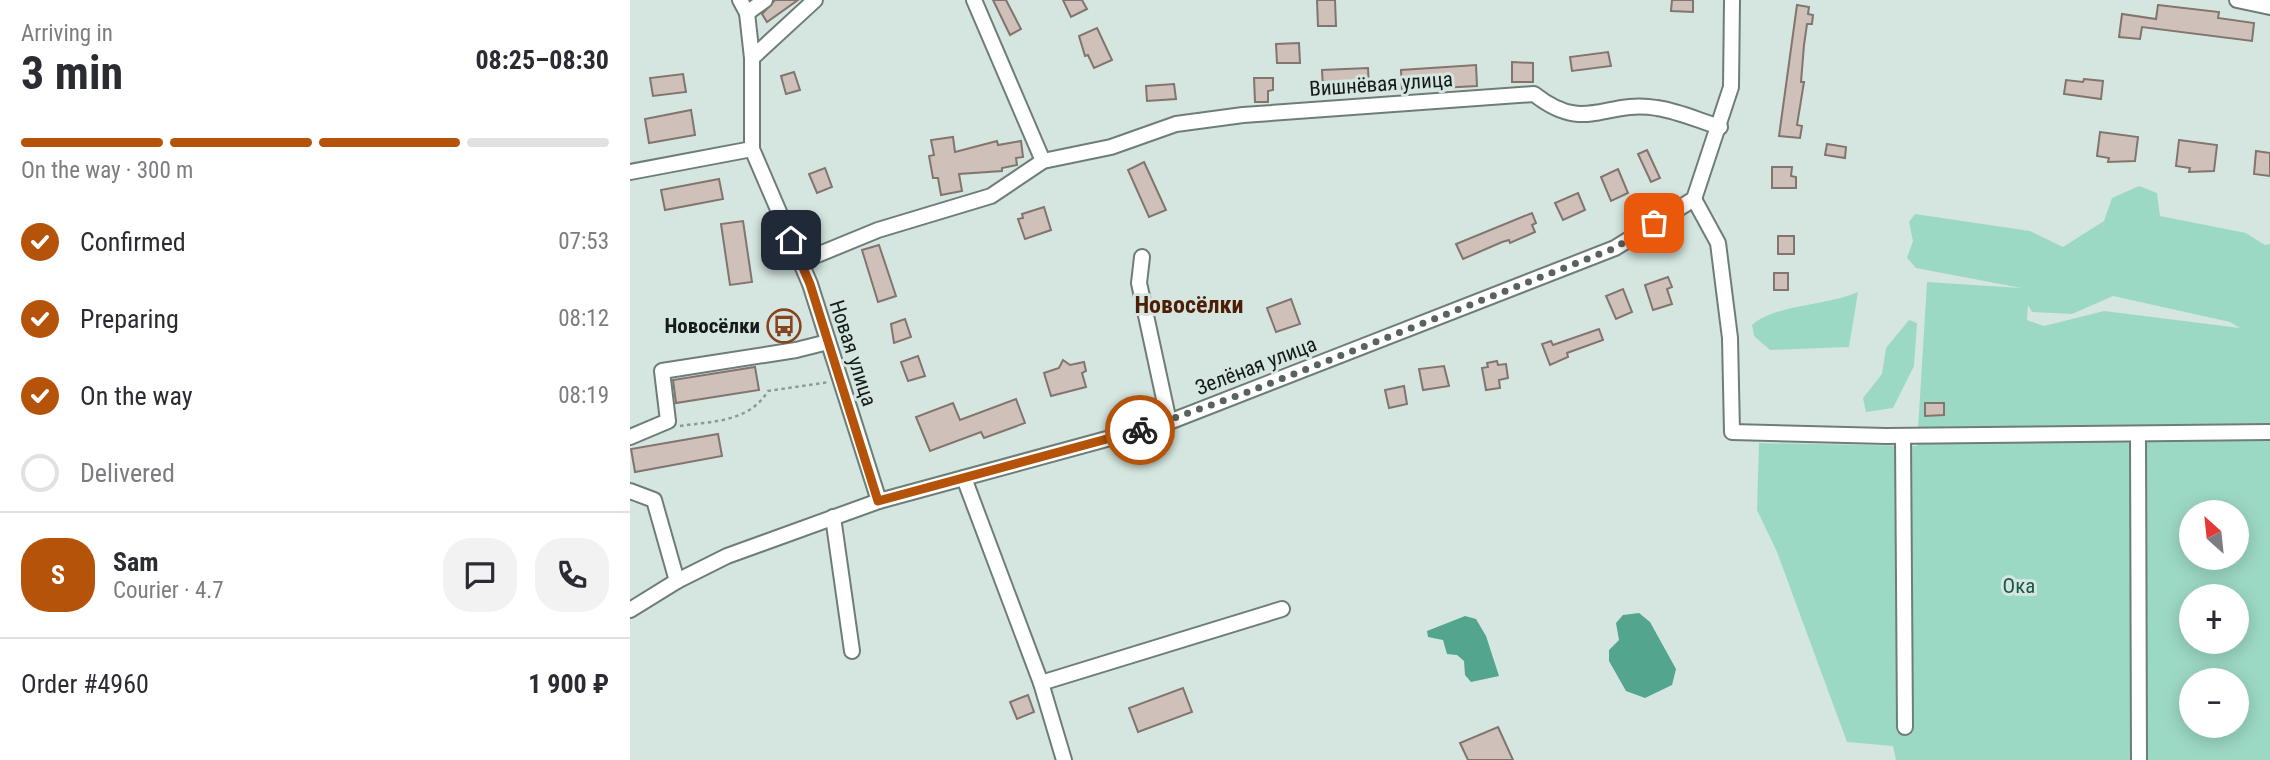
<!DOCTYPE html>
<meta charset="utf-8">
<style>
:root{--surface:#fff;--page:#f2f2f3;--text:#2b2b33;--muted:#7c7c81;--line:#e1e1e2;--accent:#b45309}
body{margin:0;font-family:"Roboto Condensed",sans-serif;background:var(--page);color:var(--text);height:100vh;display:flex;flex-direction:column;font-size:26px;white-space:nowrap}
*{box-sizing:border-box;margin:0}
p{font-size:23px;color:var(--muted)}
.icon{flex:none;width:38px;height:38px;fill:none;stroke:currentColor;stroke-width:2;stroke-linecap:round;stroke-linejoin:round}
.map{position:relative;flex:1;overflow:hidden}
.drawer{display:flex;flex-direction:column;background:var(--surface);width:630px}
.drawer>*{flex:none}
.needle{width:46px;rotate:333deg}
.fabs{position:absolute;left:1549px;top:500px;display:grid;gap:14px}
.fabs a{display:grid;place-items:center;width:70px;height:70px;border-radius:50%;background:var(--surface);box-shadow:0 4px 18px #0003;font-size:35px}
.pin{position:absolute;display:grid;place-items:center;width:60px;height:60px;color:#fff;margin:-30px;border-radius:14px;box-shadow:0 4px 10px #0006}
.courier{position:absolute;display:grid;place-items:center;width:70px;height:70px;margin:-35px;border:5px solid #b45309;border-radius:50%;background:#fff;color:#222;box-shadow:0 2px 9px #0007}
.summary em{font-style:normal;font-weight:700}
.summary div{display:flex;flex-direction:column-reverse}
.summary{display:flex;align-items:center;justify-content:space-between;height:119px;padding:0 21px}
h1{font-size:46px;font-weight:700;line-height:52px}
.bar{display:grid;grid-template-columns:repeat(4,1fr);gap:10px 7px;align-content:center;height:84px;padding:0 21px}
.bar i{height:9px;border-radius:5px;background:var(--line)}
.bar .on{background:var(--accent)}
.bar p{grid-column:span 4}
.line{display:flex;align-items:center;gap:18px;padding:0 21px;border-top:2px solid var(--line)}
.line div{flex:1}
.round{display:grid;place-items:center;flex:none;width:74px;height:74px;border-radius:28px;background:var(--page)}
ol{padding:0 21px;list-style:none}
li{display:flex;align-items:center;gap:21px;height:77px}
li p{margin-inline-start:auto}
li .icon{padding:7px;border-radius:50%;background:var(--accent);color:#fff;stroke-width:4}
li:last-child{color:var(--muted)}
li i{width:38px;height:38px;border:4px solid var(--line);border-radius:50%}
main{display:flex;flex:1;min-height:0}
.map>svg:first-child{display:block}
.green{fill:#9cd9c5;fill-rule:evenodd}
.water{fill:#53a58d}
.building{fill:#cfc0b9;stroke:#82746e;stroke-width:2}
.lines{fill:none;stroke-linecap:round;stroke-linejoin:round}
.minor-casing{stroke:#6e7d77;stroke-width:18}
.path{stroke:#8d9a96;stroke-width:2.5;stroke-dasharray:3.5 3.5;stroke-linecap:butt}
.minor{stroke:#fff;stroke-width:14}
.done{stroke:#58625f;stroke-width:7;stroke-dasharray:0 12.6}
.route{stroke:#b45309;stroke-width:9}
.labels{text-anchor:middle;stroke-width:6;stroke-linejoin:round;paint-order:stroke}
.street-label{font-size:21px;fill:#151b19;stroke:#d5e6e0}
.poi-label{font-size:21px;font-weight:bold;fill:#151b19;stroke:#d5e6e0;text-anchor:end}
.park-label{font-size:21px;fill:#175948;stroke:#d5e6e0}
.quarter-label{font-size:24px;font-weight:bold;fill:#4d1d05;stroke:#d5e6e0}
</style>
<main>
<section class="drawer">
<div class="summary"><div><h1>3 min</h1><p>Arriving in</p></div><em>08:25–08:30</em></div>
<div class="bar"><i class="on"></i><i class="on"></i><i class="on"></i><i></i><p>On the way · 300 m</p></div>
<ol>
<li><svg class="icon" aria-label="check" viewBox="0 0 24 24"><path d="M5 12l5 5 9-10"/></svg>Confirmed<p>07:53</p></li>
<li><svg class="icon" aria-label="check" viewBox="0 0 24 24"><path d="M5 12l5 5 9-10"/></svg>Preparing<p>08:12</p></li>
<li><svg class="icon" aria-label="check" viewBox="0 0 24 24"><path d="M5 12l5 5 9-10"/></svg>On the way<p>08:19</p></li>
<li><i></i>Delivered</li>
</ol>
<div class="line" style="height:126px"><b class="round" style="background:var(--accent);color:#fff">S</b><div><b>Sam</b><p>Courier · 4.7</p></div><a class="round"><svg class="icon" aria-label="chat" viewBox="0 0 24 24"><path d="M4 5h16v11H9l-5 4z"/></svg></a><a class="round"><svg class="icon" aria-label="phone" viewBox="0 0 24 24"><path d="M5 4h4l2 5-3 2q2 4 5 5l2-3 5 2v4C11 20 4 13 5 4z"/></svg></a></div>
<div class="line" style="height:91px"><div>Order #4960</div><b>1 900 ₽</b></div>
</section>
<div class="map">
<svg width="1640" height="760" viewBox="0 0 1640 760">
<rect width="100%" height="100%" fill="#d5e6e0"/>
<!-- green -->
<g class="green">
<path d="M1509 186 1527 193 1530 216 1616 233 1635 245 1640 244V760H1266L1263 746 1217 742 1147 552 1127 510 1129 443 1287 446 1297 282 1391 288 1286 268 1277 258 1283 241 1279 222 1285 214 1400 231 1433 247 1474 221 1482 198ZM1483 296 1600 322 1610 328 1474 311 1414 326 1397 320 1398 305 1402 312 1442 314ZM1561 513H1606V558H1561ZM1561 597H1606V642H1561ZM1561 681H1606V726H1561Z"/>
<path d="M1228 292 1219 347 1140 350 1124 336 1122 325C1146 304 1196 306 1228 292Z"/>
<path d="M1279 320 1287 323 1284 366 1263 408 1236 412 1233 398 1252 374 1256 348Z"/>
</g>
<!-- water -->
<g class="water">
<path d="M1009 613 1020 622 1046 669 1042 685 1015 698 996 691 979 661V650L989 640 986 623 993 615Z"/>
<path d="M835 616 846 619 856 636 869 676 841 682 835 675 834 661 827 655 817 654 813 640 798 637 797 631Z"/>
</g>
<!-- building -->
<g class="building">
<path d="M145 0H168L137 22 132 14Z"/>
<path d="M363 0H376L391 29 380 35Z"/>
<path d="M433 0H452L457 9 441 17Z"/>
<path d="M687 0H705L706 26H688Z"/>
<path d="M1042 0H1063V12L1041 11Z"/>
<path d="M1167 5 1179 7 1178 14 1183 15 1182 24H1177L1174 45 1171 82H1174L1167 125 1172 126 1170 138 1149 136Z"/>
<path d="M1528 5 1589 12 1588 18 1624 23 1622 41 1512 27 1510 39 1489 37 1492 14 1526 19Z"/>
<path d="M467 28 482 60 464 68 458 55 455 56 449 36Z"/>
<path d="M669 43 670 63H647L646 44Z"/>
<path d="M978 52 981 66 942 71 940 57Z"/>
<path d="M882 62 903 63V82H882Z"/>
<path d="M846 65 847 86 772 90 771 70Z"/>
<path d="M738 68 739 86 693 89 692 70Z"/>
<path d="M164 72 170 90 156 94 151 76Z"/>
<path d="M53 74 56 92 23 96 20 78Z"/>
<path d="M624 78H643V90L638 91V102H625Z"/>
<path d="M1454 79 1473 81 1471 99 1434 94 1436 80 1453 82Z"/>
<path d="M544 84 546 99 517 101 516 86Z"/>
<path d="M61 110 65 135 19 143 15 119Z"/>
<path d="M1470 132 1508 137 1505 161 1478 162 1479 158 1467 156Z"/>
<path d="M323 137 325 152 367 141 368 145 391 141 393 157 386 158 387 165 372 168V171L329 174 332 191 311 195 308 178H303L299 156 304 155 301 140Z"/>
<path d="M1549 140 1587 145 1584 171 1559 172 1560 168 1546 166Z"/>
<path d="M1197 144 1216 147 1215 158 1195 155Z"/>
<path d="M1017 150 1030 178 1021 182 1008 154Z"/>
<path d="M1626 151 1640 153V176L1624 174Z"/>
<path d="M514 162 536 210 519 217 498 170Z"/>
<path d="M1142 167H1162L1161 176 1166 177V188H1142Z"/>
<path d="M195 168 202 187 187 193 179 174Z"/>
<path d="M988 169 998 193 981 201 971 177Z"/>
<path d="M89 179 93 199 35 210 31 190Z"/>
<path d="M948 193 955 210 933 220 925 203Z"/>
<path d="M414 207 421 230 395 239 388 219 393 218 392 214Z"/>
<path d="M902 213 906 223 902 225 905 232 880 243 879 240 872 242 833 259 826 244Z"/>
<path d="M113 221 122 282 100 285 91 224Z"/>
<rect x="1148" y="236" width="16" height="18"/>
<path d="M249 245 266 296 248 302 232 250Z"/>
<rect x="1144" y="273" width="14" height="17"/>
<path d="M1038 277 1042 287 1037 289 1042 304 1023 310 1015 285Z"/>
<path d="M993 289 1002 312 986 319 976 296Z"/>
<path d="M661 299 670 324 646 332 637 308Z"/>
<path d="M275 319 281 337 264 343 261 324Z"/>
<path d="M969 329 973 340 937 353 938 357 920 365 912 344 921 341 923 345Z"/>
<path d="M288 356 295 376 278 381 271 362Z"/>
<path d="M433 360 440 365 454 362 456 371 452 373 456 387 421 396 414 373 429 368Z"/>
<path d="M867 361 868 365 876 364 878 378 869 380 870 388 856 390 852 368 858 367 857 363Z"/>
<path d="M814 366 819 386 793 390 789 369Z"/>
<path d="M125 367 129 390 46 403 43 380Z"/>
<path d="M774 386 777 404 759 408 755 390Z"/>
<path d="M386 399 395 423 354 438 351 432 300 451 286 417 323 403 330 420Z"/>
<path d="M1295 403H1314V415L1295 416Z"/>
<path d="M88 434 92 456 5 472 1 449Z"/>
<path d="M553 688 562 712 508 732 499 708Z"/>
<path d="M398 695 404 712 387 719 380 702Z"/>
<path d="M868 727 883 760H838L830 743Z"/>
</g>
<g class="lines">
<defs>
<g id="minor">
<path d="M110 0 117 13 122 58V149L180 284 249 501"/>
<path d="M344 0 413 161"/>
<path d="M1607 0 1640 7"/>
<path d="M117 13 135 0"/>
<path d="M122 58 185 0"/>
<path d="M0 172 122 149"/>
<path d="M1064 199 1088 243 1100 338 1102 432 1256 436 1640 432"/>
<path d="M512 257 509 283 539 422"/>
<path d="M170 262 248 230 361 196 413 161 481 147 546 124 613 115 904 94C956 135 974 99 1027 108 1048 111 1070 121 1090 127"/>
<path d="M1508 434 1509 760"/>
<path d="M1273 436 1275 727"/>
<path d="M0 437 38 421 32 371 166 350 198 342"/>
<path d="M334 478 411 683 434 760"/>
<path d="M0 491 24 500 47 581"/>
<path d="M203 517 222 651"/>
<path d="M0 610 47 581 97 556 249 501 539 422 985 248 1064 199 1101 87 1102 0"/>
<path d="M411 683 652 609"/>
</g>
</defs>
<!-- minor casing -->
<use href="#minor" class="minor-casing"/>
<!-- path -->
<path class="path" d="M50 426C84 421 119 422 138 391L199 382"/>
<!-- minor -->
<use href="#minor" class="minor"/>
</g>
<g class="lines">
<!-- done -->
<path class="done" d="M510 430 618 392 985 248 1024 223"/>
<!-- route -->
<path class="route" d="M161 240 180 284 248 501 510 430"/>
</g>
<!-- icons -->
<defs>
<symbol id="bus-ring" viewBox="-11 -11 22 22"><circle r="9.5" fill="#d5e6e0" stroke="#894220" stroke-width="1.5"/><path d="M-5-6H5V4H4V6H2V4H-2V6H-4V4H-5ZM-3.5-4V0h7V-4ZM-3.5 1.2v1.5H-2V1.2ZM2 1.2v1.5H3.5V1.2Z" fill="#894220"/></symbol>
</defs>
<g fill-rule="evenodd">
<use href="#bus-ring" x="135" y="307" width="38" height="38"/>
</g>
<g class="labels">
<!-- street labels -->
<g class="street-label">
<text transform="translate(751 84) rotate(-4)" y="7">Вишнёвая улица</text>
<text transform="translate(223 353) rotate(72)" y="7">Новая улица</text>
<text transform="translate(626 366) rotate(-21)" y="7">Зелёная улица</text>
</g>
<!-- poi labels -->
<g class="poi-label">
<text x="130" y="333">Новосёлки</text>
</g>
<!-- park labels -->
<g class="park-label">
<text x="1389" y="593">Ока</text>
</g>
<!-- quarter labels -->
<g class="quarter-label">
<text x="559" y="313">Новосёлки</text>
</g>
</g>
</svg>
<div class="fabs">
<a><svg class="needle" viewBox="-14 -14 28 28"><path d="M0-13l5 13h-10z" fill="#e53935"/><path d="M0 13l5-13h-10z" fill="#7c7c81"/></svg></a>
<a>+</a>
<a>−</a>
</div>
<div class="pin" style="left:1024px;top:223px;background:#ea580c"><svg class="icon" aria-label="bag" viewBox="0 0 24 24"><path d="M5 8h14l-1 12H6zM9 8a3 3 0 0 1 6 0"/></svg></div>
<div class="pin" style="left:161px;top:240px;background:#1f2937"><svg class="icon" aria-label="home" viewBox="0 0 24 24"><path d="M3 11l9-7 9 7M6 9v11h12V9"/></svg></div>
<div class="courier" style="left:510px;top:430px"><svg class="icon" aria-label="bike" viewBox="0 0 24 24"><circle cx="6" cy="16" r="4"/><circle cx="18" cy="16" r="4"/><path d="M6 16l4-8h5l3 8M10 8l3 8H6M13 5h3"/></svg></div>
</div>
</main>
